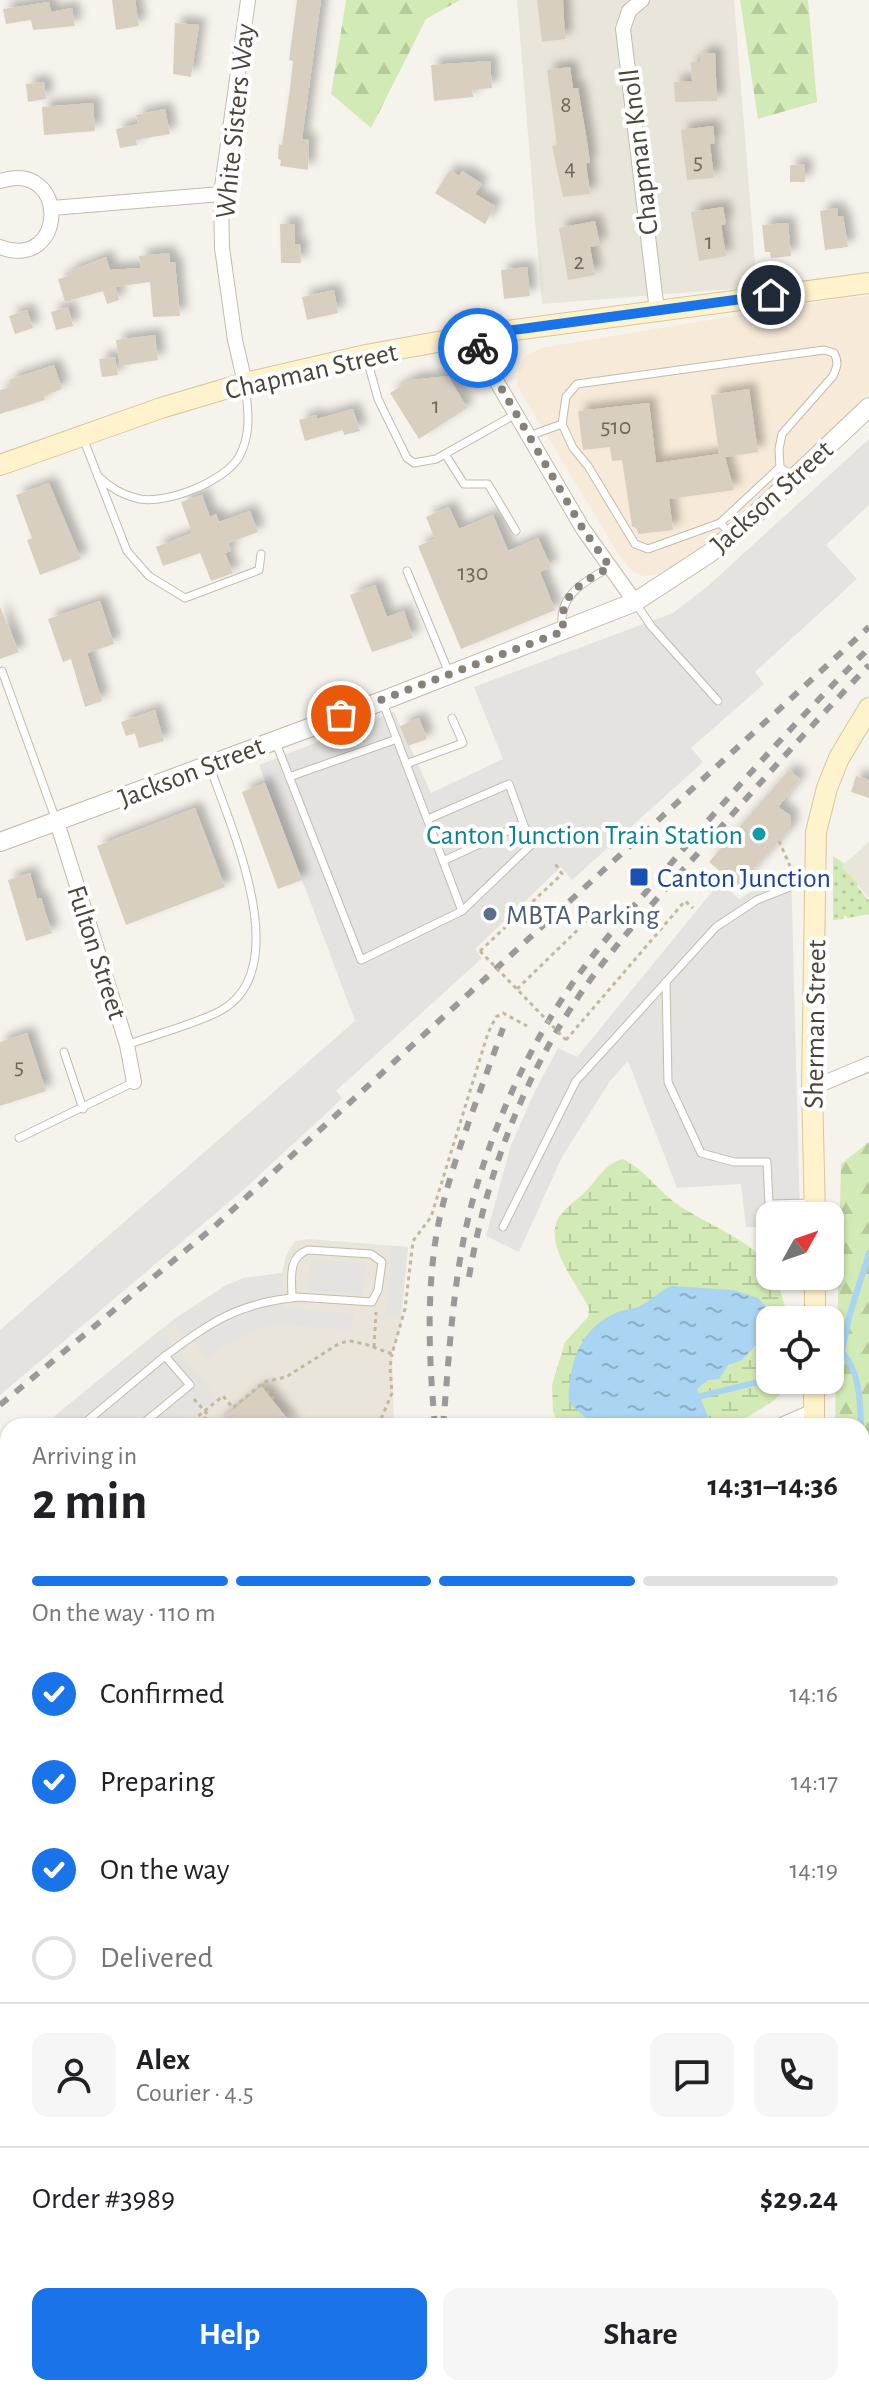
<!DOCTYPE html>
<meta charset="utf-8">
<style>
:root{--surface:#fff;--page:#f6f6f6;--text:#202124;--muted:#757577;--line:#e0e0e0;--accent:#1a73e8}
body{margin:0;font-family:"Alegreya Sans",sans-serif;background:var(--page);color:var(--text);height:100vh;display:flex;flex-direction:column;font-size:30px;white-space:nowrap}
*{box-sizing:border-box;margin:0}
p{font-size:26px;color:var(--muted)}
.icon{flex:none;width:44px;height:44px;fill:none;stroke:currentColor;stroke-width:2;stroke-linecap:round;stroke-linejoin:round}
.map{position:relative;flex:1;overflow:hidden}
.side{position:absolute;left:0px;top:1418px;width:870px;height:978px;display:flex;flex-direction:column;background:var(--surface);border-radius:24px 24px 0 0;box-shadow:0 2px 6px #0004}
.side>*{flex:none}
.needle{width:52px;rotate:50deg}
.buttons{position:absolute;left:756px;top:1202px;display:grid;gap:16px}
.buttons a{display:grid;place-items:center;width:88px;height:88px;border-radius:16px;background:var(--surface);box-shadow:0 2px 6px #0004;font-size:40px}
.pin{position:absolute;display:grid;place-items:center;width:68px;height:68px;color:#fff;margin:-34px;border:4px solid #fff;border-radius:50%;box-shadow:0 2px 8px #0007}
.courier{position:absolute;display:grid;place-items:center;width:80px;height:80px;margin:-40px;border:6px solid #1a73e8;border-radius:50%;background:#fff;color:#222;box-shadow:0 2px 10px #0007}
.head em{font-style:normal;font-weight:700}
.head div{display:flex;flex-direction:column-reverse}
.head{display:flex;align-items:center;justify-content:space-between;height:136px;padding:0 32px}
h1{font-size:52px;font-weight:700;line-height:60px}
.bar{display:grid;grid-template-columns:repeat(4,1fr);gap:12px 8px;align-content:center;height:96px;padding:0 32px}
.bar i{height:10px;border-radius:6px;background:var(--line)}
.bar .current{background:var(--accent)}
.bar p{grid-column:span 4}
.line{display:flex;align-items:center;gap:20px;padding:0 32px;border-top:2px solid var(--line)}
.line div{flex:1}
.round{display:grid;place-items:center;flex:none;width:84px;height:84px;border-radius:16px;background:var(--page)}
ol{padding:0 32px;list-style:none}
li{display:flex;align-items:center;gap:24px;height:88px}
li p{margin-inline-start:auto}
li .icon{padding:8px;border-radius:50%;background:var(--accent);color:#fff;stroke-width:4}
li:last-child{color:var(--muted)}
li i{width:44px;height:44px;border:4px solid var(--line);border-radius:50%}
.button{display:flex;gap:16px;margin-top:auto;padding:16px 32px}
.button a{flex:1;height:92px;border-radius:16px;background:var(--accent);color:#fff;font-size:32px;font-weight:700;line-height:92px;text-align:center}
.button a+a{background:var(--page);color:var(--text)}
.map>svg:first-child{display:block}
.residential{fill:#eae5da}
.commercial{fill:#f7ead8}
.industrial{fill:url(#industrial-grid)}
.grass{fill:url(#grass-dots)}
.forest{fill:url(#forest-firs)}
.wetland{fill:url(#wetland-marsh)}
.parking{fill:#e5e3e0}
.water{fill:url(#water-ripples)}
.lines{fill:none;stroke-linecap:round;stroke-linejoin:round}
.stream{stroke:#a9d4f2;stroke-width:6}
.building{fill:#d8cfc1;filter:url(#shadow)}
.service-casing{stroke:#c2bbae;stroke-width:9}
.minor-casing{stroke:#c2bbae;stroke-width:16}
.tertiary-casing{stroke:#c2bbae;stroke-width:20}
.secondary-casing{stroke:#d6c79b;stroke-width:22}
.path{stroke:#c4b79f;stroke-width:3;stroke-dasharray:4 4;stroke-linecap:butt}
.service{stroke:#fff;stroke-width:7}
.minor{stroke:#fff;stroke-width:14}
.tertiary{stroke:#fff;stroke-width:18}
.secondary{stroke:#fff3cd;stroke-width:20}
.rail{stroke:#9a9a9a;stroke-width:6;stroke-dasharray:10 10;stroke-linecap:butt}
.path-bridge{stroke:#c4b79f;stroke-width:3;stroke-dasharray:4 4;stroke-linecap:butt}
.done{stroke:#878178;stroke-width:8;stroke-dasharray:0 14.4}
.route{stroke:#1a73e8;stroke-width:10}
.culture-dot{fill:#0f9aa8;stroke:#fff;stroke-width:3}
.transit-dot{fill:#1a4fb4;stroke:#fff;stroke-width:3}
.service-dot{fill:#5c6f8a;stroke:#fff;stroke-width:3}
.labels{text-anchor:middle;stroke-width:8;stroke-linejoin:round;paint-order:stroke}
.number-label{font-size:24px;fill:#6e675b}
.street-label{font-size:28px;fill:#4b4439;stroke:#fff}
.culture-label{font-size:28px;fill:#0d838f;stroke:#fff;text-anchor:end}
.transit-label{font-size:28px;fill:#164399;stroke:#fff;text-anchor:start}
.service-label{font-size:28px;fill:#4e5e75;stroke:#fff;text-anchor:start}
</style>
<div class="map">
<svg width="869" height="2395" viewBox="0 0 869 2395">
<defs>
<pattern id="industrial-grid" width="8" height="8" patternUnits="userSpaceOnUse" patternTransform="scale(2)"><rect width="8" height="8" fill="#e6e2dd"/><path d="M0 4h8M4 0v8" fill="none" stroke="#c7c3be"/></pattern>
<pattern id="grass-dots" width="8" height="8" patternUnits="userSpaceOnUse" patternTransform="scale(2)"><rect width="8" height="8" fill="#d2eab5"/><path d="M2 2h.1M6 6h.1" fill="none" stroke="#b6ca9c" stroke-width="1.8" stroke-linecap="round"/></pattern>
<pattern id="forest-firs" width="22" height="20" patternUnits="userSpaceOnUse" patternTransform="scale(2)"><rect width="22" height="20" fill="#d2eab5"/><path d="M5 1l3.5 6h-7zM16 11l3.5 6h-7z" fill="#b6ca9c"/></pattern>
<pattern id="wetland-marsh" width="20" height="14" patternUnits="userSpaceOnUse" patternTransform="scale(2)"><rect width="20" height="14" fill="#d2eab5"/><path d="M1 5h8M5 5V1M11 12h8M15 12V8" fill="none" stroke="#b6ca9c"/></pattern>
<pattern id="water-ripples" width="26" height="14" patternUnits="userSpaceOnUse" patternTransform="scale(2)"><rect width="26" height="14" fill="#a9d4f2"/><path d="M2 4q2-2 4 0t4 0M15 11q2-2 4 0t4 0" fill="none" stroke="#8caec5"/></pattern>
<filter id="shadow"><feDropShadow dx="7" dy="-7" stdDeviation="4" flood-color="#0004"/></filter>
</defs>
<rect width="100%" height="100%" fill="#f6f3ec"/>
<!-- residential -->
<g class="residential">
<path d="M517 0H734L757 287 542 304Z"/>
<path d="M869 842V898L842 866Z"/>
<path d="M309 1239 408 1247 401 1326 392 1354 394 1426H42L173 1320 225 1286 244 1278 282 1273 286 1255 295 1241Z"/>
<path d="M8 1456V1629L0 1636V1464Z"/>
</g>
<!-- commercial -->
<path class="commercial" d="M869 296V393L768 491 710 541 671 567 654 575 642 576 631 570 619 555 517 386 519 368 526 356 541 348 843 298Z"/>
<!-- industrial -->
<path class="industrial" d="M108 2388H319V2395H109Z"/>
<!-- grass -->
<path class="grass" d="M833 856 844 863 842 867 858 884 857 886 869 901V914L848 918 844 915V919L833 920Z"/>
<!-- forest -->
<g class="forest">
<path d="M346 0H460L426 19 371 128 331 94Z"/>
<path d="M740 0H808L817 102 758 119Z"/>
<path d="M869 1142V1585H862V1426H835L841 1164Z"/>
</g>
<!-- wetland -->
<path class="wetland" d="M623 1159C646 1170 659 1193 680 1206 708 1225 741 1236 764 1259 770 1264 770 1269 770 1276H776L789 1320H770V1380H790L784 1391 773 1401 733 1426H559L553 1411 552 1385 565 1342 588 1317 589 1309C579 1285 542 1245 559 1217 566 1207 578 1199 586 1191 599 1178 604 1164 623 1159Z"/>
<!-- parking -->
<g class="parking">
<path d="M869 439V505L826 545 857 579 755 672 764 684 691 748 703 762 572 880 561 867 475 949 482 958 336 1091 342 1098 331 1109 241 1192 0 1395V1330L355 1021 259 765 394 712 431 793 503 759 474 687 673 613 708 586Z"/>
<path d="M791 868 800 1216H770V1227H746L741 1184 677 1188 628 1061 610 1081 562 1157 519 1252 486 1236 511 1145 534 1093 558 1048 577 1057 720 882 739 899Z"/>
<path d="M391 1246 408 1247 400 1316H386Z"/>
<path d="M310 1260 366 1263 362 1295 308 1290Z"/>
<path d="M282 1273 283 1308 354 1314 352 1330 283 1325 263 1327 229 1343 207 1359 187 1332 183 1334 173 1320 225 1286 244 1278Z"/>
<path d="M160 1330 216 1397 181 1426H43Z"/>
</g>
<!-- water -->
<g class="water">
<path d="M671 1286 733 1290 758 1298 769 1310 771 1320 767 1333 742 1360 728 1365 719 1379 708 1380 697 1389 708 1417 705 1426H595C588 1417 573 1411 569 1400 568 1394 569 1388 570 1382 573 1352 587 1325 616 1313 623 1309 632 1310 640 1306 651 1301 659 1291 671 1286Z"/>
<path d="M862 1477 869 1483V1580H862Z"/>
</g>
<g class="lines">
<!-- stream -->
<g class="stream">
<path d="M693 1398 770 1379"/>
<path d="M861 1426C860 1400 860 1372 842 1352L849 1317 869 1253"/>
<path d="M0 2095 8 2093"/>
</g>
</g>
<!-- building -->
<g class="building">
<path d="M112 0H135L139 26 116 30Z"/>
<path d="M297 0H321L302 139 309 140 308 170 280 166 281 160 278 159 279 144 282 145 290 88 293 61 289 60Z"/>
<path d="M537 0H563L565 39 542 42Z"/>
<path d="M49 2 51 12 72 8 75 26 33 30 31 20 6 24 3 9Z"/>
<path d="M175 23 199 25 191 77 173 74Z"/>
<path d="M715 53 717 101 675 102 674 82 692 81 691 62H701L700 54Z"/>
<path d="M490 61 492 88 472 90 473 97 434 101 431 65Z"/>
<path d="M570 67 573 88H578L587 141 590 163H586L590 194 563 197 552 146 557 145 547 70Z"/>
<path d="M44 82 46 99 28 102 26 84Z"/>
<path d="M93 103 95 131 44 135 42 107Z"/>
<path d="M165 109 170 134 136 140 137 145 120 148 116 129 138 124 136 115Z"/>
<path d="M713 126 715 143 710 144 714 178 687 180 681 130Z"/>
<path d="M805 164V182H790V165Z"/>
<path d="M450 170 459 176 462 171 482 184 475 194 495 206 485 224 435 193Z"/>
<path d="M723 207 726 224 721 225 726 256 699 261 691 212Z"/>
<path d="M837 208 838 216H843L848 247 825 250 820 211Z"/>
<path d="M595 221 600 245 590 247 595 275 568 280 559 228Z"/>
<path d="M788 223 791 256 771 258 770 252H765L762 225Z"/>
<path d="M280 224H295V244H300L301 263H281Z"/>
<path d="M169 253 170 263 175 262 180 316 153 317 150 282 115 287 119 300 107 304 103 291 65 302 58 279 69 276 68 272 106 257 110 270 141 268 139 256Z"/>
<path d="M527 267 530 296 504 299 501 270Z"/>
<path d="M334 290 338 313 307 320 302 297Z"/>
<path d="M68 307 73 326 56 330 51 312Z"/>
<path d="M27 310 33 328 15 334 9 316Z"/>
<path d="M155 335 158 360 120 366 116 340Z"/>
<path d="M115 357 118 375 102 377 99 359Z"/>
<path d="M54 365 62 389 44 396 45 400 0 414V390L11 387 9 380Z"/>
<path d="M448 376 467 408 419 439 390 393 411 380Z"/>
<path d="M749 389 758 452 725 457 734 490 669 499 673 530 638 534 637 529 632 526 622 460 612 461 610 447 583 450 578 411 649 403 656 463 719 454 711 395Z"/>
<path d="M353 409 360 431 344 435 343 430 305 441 299 420 316 415 317 419Z"/>
<path d="M49 483 81 559 40 575 27 540 32 538 16 495Z"/>
<path d="M202 495 210 517 216 514 219 522 250 511 258 532 228 543 231 551 225 553 233 573 211 581 200 553 163 566 156 547 192 533 181 502Z"/>
<path d="M449 507 459 529 493 515 508 551 538 538 551 567 540 572 555 610 461 649 418 546 435 539 426 517Z"/>
<path d="M375 585 387 617 404 611 413 638 372 652 350 595Z"/>
<path d="M100 601 114 644 87 653 102 701 85 707 71 659 63 662 48 619Z"/>
<path d="M0 607 19 652 0 659Z"/>
<path d="M155 710 164 741 139 748 135 733 126 736 121 722Z"/>
<path d="M419 718 427 739 408 746 400 726Z"/>
<path d="M789 770 800 779 778 807 790 815 791 828 738 886 709 862Z"/>
<path d="M856 776 869 780V798L851 792Z"/>
<path d="M265 783 302 880 278 889 242 792Z"/>
<path d="M195 808 225 887 126 925 97 846Z"/>
<path d="M30 873 37 899 41 898 52 933 26 941 8 880Z"/>
<path d="M27 1033 46 1091 0 1106V1042Z"/>
<path d="M262 1387 293 1426H214Z"/>
</g>
<g class="lines">
<defs>
<g id="service">
<path d="M367 359 378 399 407 458 414 463 436 459 516 414"/>
<path d="M562 424 573 448 588 466 635 544 648 549 720 523 730 533"/>
<path d="M529 436 562 424 566 397 577 384 824 350 834 353C839 362 837 367 833 376L782 434 779 449 780 467 792 476"/>
<path d="M83 438 127 551 149 576 185 598 259 570 261 554"/>
<path d="M445 454 464 484H488L516 531"/>
<path d="M98 476C111 488 122 495 140 499 168 504 225 481 239 457 252 433 248 410 245 384"/>
<path d="M720 523 780 467"/>
<path d="M407 571 449 673"/>
<path d="M635 602 651 626 718 701"/>
<path d="M563 629C556 596 585 581 610 567"/>
<path d="M2 671 56 820"/>
<path d="M276 743 361 960 462 911 383 703"/>
<path d="M406 764 463 743 452 718"/>
<path d="M289 777 397 739"/>
<path d="M428 819 509 784 531 845 462 911"/>
<path d="M443 861 523 824"/>
<path d="M666 982 668 1082 701 1153 734 1162H767L769 1204 812 1203"/>
<path d="M127 1045C156 1034 193 1025 220 1011 297 969 230 826 210 767"/>
<path d="M64 1052 83 1109"/>
<path d="M19 1138 134 1082"/>
<path d="M503 1227 576 1081 716 927 757 900 813 878"/>
<path d="M165 1356C210 1323 236 1304 292 1298L297 1297 372 1302 378 1290 382 1262 371 1254 308 1250C287 1257 292 1280 292 1298"/>
<path d="M81 1426 165 1356 190 1385 140 1426"/>
<path d="M862 1607H869"/>
<path d="M0 2037 8 2041"/>
<path d="M0 2309 8 2308"/>
</g>
<g id="minor">
<path d="M642 0 629 11 623 29 657 311"/>
<path d="M0 181C70 159 67 272 0 247"/>
<path d="M52 208 221 194"/>
<path d="M470 336 583 529 635 602"/>
<path d="M245 383 235 340 222 248 221 194 248 0"/>
<path d="M57 822 127 1045 134 1082"/>
<path d="M812 1088 869 1064"/>
<path d="M0 1605 8 1598"/>
<path d="M862 1878H869"/>
<path d="M0 1898 8 1903"/>
<path d="M862 2140 869 2139"/>
<path d="M862 2360H869"/>
<path d="M83 2388V2395"/>
</g>
<g id="tertiary">
<path d="M0 842 382 701 635 602 710 553 757 513 869 407"/>
<path d="M784 1426 814 1413"/>
<path d="M0 1955 8 1940"/>
</g>
<g id="secondary">
<path d="M0 465 161 408 245 383 366 355 470 336 869 283"/>
<path d="M815 1216 812 1088 816 832 827 788 839 758 869 708"/>
<path d="M815 1320V1276"/>
<path d="M814 1426V1380"/>
<path d="M808 2395V2388"/>
</g>
</defs>
<!-- service casing -->
<use href="#service" class="service-casing"/>
<!-- minor casing -->
<use href="#minor" class="minor-casing"/>
<!-- tertiary casing -->
<use href="#tertiary" class="tertiary-casing"/>
<!-- secondary casing -->
<use href="#secondary" class="secondary-casing"/>
<!-- path -->
<g class="path">
<path d="M779 841 790 866"/>
<path d="M480 951 562 874 554 862"/>
<path d="M517 989 598 910"/>
<path d="M566 1040 685 901 693 908"/>
<path d="M374 1347 376 1312"/>
<path d="M262 1384 274 1399"/>
<path d="M194 1399 208 1415 197 1426"/>
<path d="M186 1426 223 1396 233 1408 264 1382 286 1377 340 1343 350 1341 365 1344 392 1354 405 1309 413 1241 431 1217 488 1033 496 1017 503 1013 527 1026"/>
<path d="M378 1426 392 1393 390 1367 392 1354"/>
<path d="M0 1504 8 1512"/>
<path d="M8 1847 3 1859 8 1875"/>
</g>
<!-- service -->
<use href="#service" class="service"/>
<!-- minor -->
<use href="#minor" class="minor"/>
<!-- tertiary -->
<use href="#tertiary" class="tertiary"/>
<!-- secondary -->
<use href="#secondary" class="secondary"/>
<!-- rail -->
<g class="rail">
<path d="M469 1277C486 1175 524 1075 583 990 620 937 666 889 709 841 761 781 814 723 869 665"/>
<path d="M0 1405 215 1226 869 627"/>
<path d="M435 1426C429 1361 426 1296 437 1231 449 1167 481 1091 503 1028"/>
<path d="M443 1426C450 1348 453 1268 475 1192 496 1119 529 1047 572 984 604 938 643 896 680 853 740 783 803 714 869 648"/>
<path d="M369 2395 370 2388"/>
</g>
<!-- path-bridge -->
<path class="path-bridge" d="M480 951 566 1040"/>
</g>
<g class="lines">
<!-- done -->
<path class="done" d="M341 715 564 631C556 595 583 582 610 567L583 529 478 348"/>
<!-- route -->
<path class="route" d="M478 348 470 336 771 295"/>
</g>
<!-- markers -->
<circle class="culture-dot" cx="759" cy="834" r="8"/>
<rect class="transit-dot" x="629" y="867" width="20" height="20" rx="4"/>
<circle class="service-dot" cx="490" cy="914" r="8"/>
<g class="labels">
<!-- number labels -->
<g class="number-label">
<text x="566" y="112">8</text>
<text x="698" y="169">5</text>
<text x="570" y="175">4</text>
<text x="709" y="249">1</text>
<text x="579" y="269">2</text>
<text x="436" y="413">1</text>
<text x="616" y="434">510</text>
<text x="473" y="580">130</text>
<text x="19" y="1074">5</text>
</g>
<!-- street labels -->
<g class="street-label">
<text transform="translate(234 121) rotate(-84)" y="10">White Sisters Way</text>
<text transform="translate(638 152) rotate(-97)" y="10">Chapman Knoll</text>
<text transform="translate(311 370) rotate(-13)" y="10">Chapman Street</text>
<text transform="translate(771 496) rotate(-42)" y="10">Jackson Street</text>
<text transform="translate(191 771) rotate(-21)" y="10">Jackson Street</text>
<text transform="translate(98 952) rotate(72)" y="10">Fulton Street</text>
<text transform="translate(814 1024) rotate(-89)" y="10">Sherman Street</text>
</g>
<!-- culture labels -->
<g class="culture-label">
<text x="743" y="844">Canton Junction Train Station</text>
</g>
<!-- transit labels -->
<g class="transit-label">
<text x="657" y="887">Canton Junction</text>
</g>
<!-- service labels -->
<g class="service-label">
<text x="506" y="924">MBTA Parking</text>
</g>
</g>
</svg>
<div class="buttons">
<a><svg class="needle" viewBox="-14 -14 28 28"><path d="M0-13l5 13h-10z" fill="#e53935"/><path d="M0 13l5-13h-10z" fill="#757577"/></svg></a>
<a><svg class="icon" aria-label="locate" viewBox="0 0 24 24"><circle cx="12" cy="12" r="6"/><path d="M12 2v4M12 18v4M2 12h4M18 12h4"/></svg></a>
</div>
<div class="pin" style="left:341px;top:715px;background:#ea580c"><svg class="icon" aria-label="bag" viewBox="0 0 24 24"><path d="M5 8h14l-1 12H6zM9 8a3 3 0 0 1 6 0"/></svg></div>
<div class="pin" style="left:771px;top:295px;background:#1f2937"><svg class="icon" aria-label="home" viewBox="0 0 24 24"><path d="M3 11l9-7 9 7M6 9v11h12V9"/></svg></div>
<div class="courier" style="left:478px;top:348px"><svg class="icon" aria-label="bike" viewBox="0 0 24 24"><circle cx="6" cy="16" r="4"/><circle cx="18" cy="16" r="4"/><path d="M6 16l4-8h5l3 8M10 8l3 8H6M13 5h3"/></svg></div>
<section class="side">
<div class="head"><div><h1>2 min</h1><p>Arriving in</p></div><em>14:31–14:36</em></div>
<div class="bar"><i class="current"></i><i class="current"></i><i class="current"></i><i></i><p>On the way · 110 m</p></div>
<ol>
<li><svg class="icon" aria-label="check" viewBox="0 0 24 24"><path d="M5 12l5 5 9-10"/></svg>Confirmed<p>14:16</p></li>
<li><svg class="icon" aria-label="check" viewBox="0 0 24 24"><path d="M5 12l5 5 9-10"/></svg>Preparing<p>14:17</p></li>
<li><svg class="icon" aria-label="check" viewBox="0 0 24 24"><path d="M5 12l5 5 9-10"/></svg>On the way<p>14:19</p></li>
<li><i></i>Delivered</li>
</ol>
<div class="line" style="height:144px"><a class="round"><svg class="icon" aria-label="person" viewBox="0 0 24 24"><circle cx="12" cy="8" r="4"/><path d="M4 21q1-7 8-7t8 7"/></svg></a><div><b>Alex</b><p>Courier · 4.5</p></div><a class="round"><svg class="icon" aria-label="chat" viewBox="0 0 24 24"><path d="M4 5h16v11H9l-5 4z"/></svg></a><a class="round"><svg class="icon" aria-label="phone" viewBox="0 0 24 24"><path d="M5 4h4l2 5-3 2q2 4 5 5l2-3 5 2v4C11 20 4 13 5 4z"/></svg></a></div>
<div class="line" style="height:104px"><div>Order #3989</div><b>$29.24</b></div>
<div class="button"><a>Help</a><a>Share</a></div>
</section>
</div>
